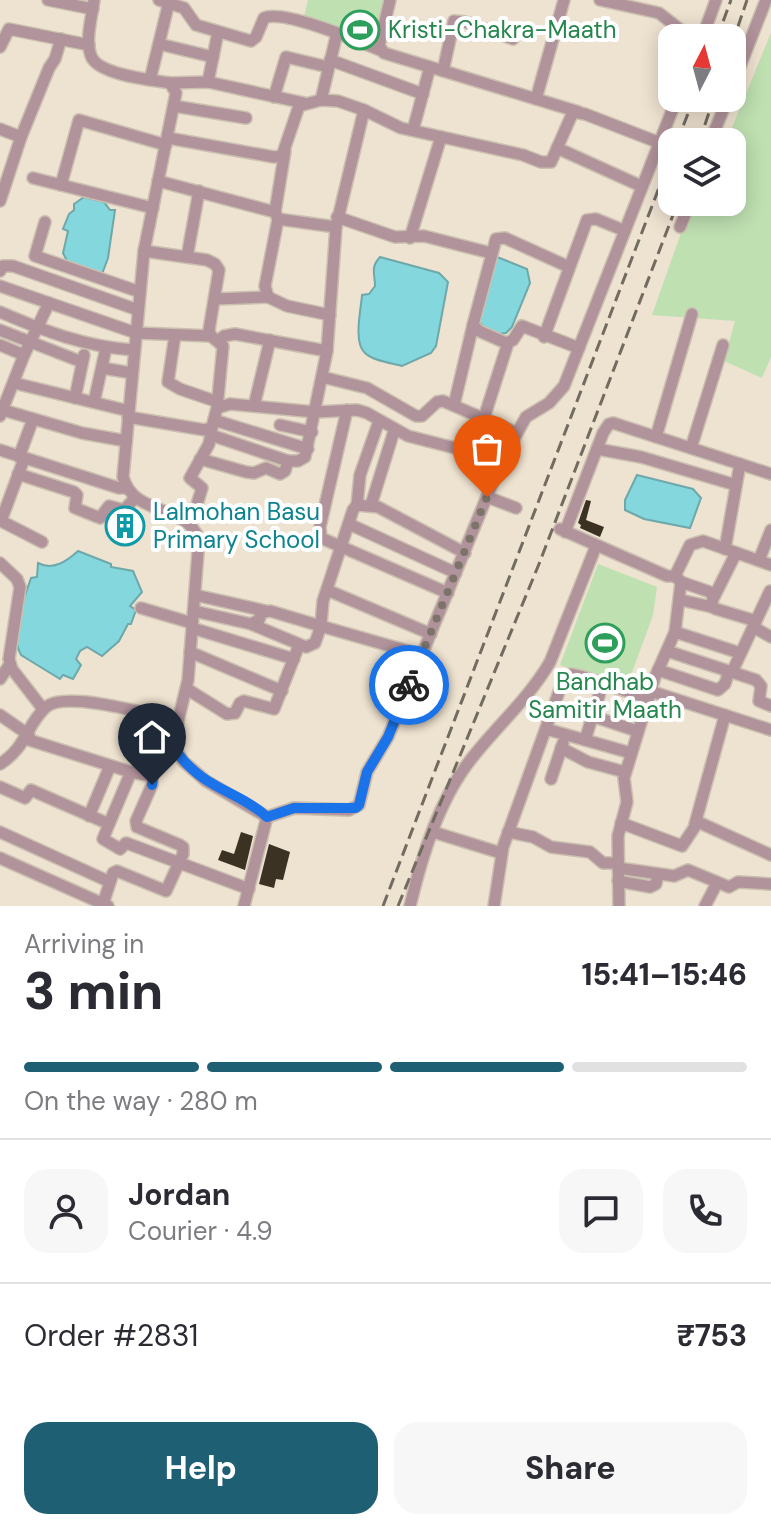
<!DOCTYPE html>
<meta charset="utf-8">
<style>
:root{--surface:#fff;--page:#f7f7f7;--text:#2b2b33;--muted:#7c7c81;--line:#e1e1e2;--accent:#1e5f74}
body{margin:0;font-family:"DM Sans",sans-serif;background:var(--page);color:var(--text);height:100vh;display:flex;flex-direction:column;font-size:30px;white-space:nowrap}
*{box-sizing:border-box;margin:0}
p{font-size:26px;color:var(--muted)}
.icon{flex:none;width:44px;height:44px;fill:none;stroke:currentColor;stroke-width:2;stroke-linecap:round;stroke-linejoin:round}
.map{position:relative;height:906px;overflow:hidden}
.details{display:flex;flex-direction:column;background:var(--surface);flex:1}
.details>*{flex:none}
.needle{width:52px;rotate:6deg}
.buttons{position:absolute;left:658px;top:24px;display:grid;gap:16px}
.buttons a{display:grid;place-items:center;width:88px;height:88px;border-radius:16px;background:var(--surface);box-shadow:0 4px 20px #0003;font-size:40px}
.pin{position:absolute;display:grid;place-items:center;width:68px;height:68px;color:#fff;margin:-82px -34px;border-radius:50% 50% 50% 0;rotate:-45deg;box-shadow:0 0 8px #0007}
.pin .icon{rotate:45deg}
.courier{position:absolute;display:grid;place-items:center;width:80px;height:80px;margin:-40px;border:6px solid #1a73e8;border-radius:50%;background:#fff;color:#222;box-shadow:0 2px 10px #0007}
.head em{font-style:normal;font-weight:800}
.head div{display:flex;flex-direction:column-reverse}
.head{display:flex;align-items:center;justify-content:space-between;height:136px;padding:0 24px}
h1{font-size:52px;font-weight:800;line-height:60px}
.bar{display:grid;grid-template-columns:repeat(4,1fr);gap:12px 8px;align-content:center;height:96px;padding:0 24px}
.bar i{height:10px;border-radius:6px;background:var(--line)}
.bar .selected{background:var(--accent)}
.bar p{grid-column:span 4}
.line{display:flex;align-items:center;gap:20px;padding:0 24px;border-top:2px solid var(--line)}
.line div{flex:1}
.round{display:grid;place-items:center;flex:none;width:84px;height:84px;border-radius:24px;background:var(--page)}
.button{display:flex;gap:16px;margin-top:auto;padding:16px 24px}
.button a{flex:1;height:92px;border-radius:24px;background:var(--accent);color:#fff;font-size:32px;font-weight:800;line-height:92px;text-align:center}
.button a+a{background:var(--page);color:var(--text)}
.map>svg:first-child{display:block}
.green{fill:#bfe0b1}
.water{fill:#83d7dd;stroke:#6ea8aa;stroke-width:2}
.building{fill:#3b3224}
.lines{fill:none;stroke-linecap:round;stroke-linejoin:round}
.street-casing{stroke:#cbc0b0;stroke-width:14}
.street{stroke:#b1939b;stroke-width:11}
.rail{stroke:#726b60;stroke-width:3;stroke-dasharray:12 6;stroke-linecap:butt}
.done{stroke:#7c7469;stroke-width:8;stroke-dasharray:0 14.4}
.route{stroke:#1a73e8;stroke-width:10}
.labels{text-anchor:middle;stroke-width:8;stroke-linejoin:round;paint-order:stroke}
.leisure-label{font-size:24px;fill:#27864d;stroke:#fff;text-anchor:start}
.culture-label{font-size:24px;fill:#0d838f;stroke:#fff;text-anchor:start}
</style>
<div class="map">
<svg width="771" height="906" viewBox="0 0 771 906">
<rect width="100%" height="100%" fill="#eee2d0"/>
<!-- green -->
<g class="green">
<path d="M308 0H387L377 43 304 17Z"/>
<path d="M771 33V357L762 378 724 361 735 321 652 315 692 202H732V142H726Z"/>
<path d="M598 564 657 587 653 615 627 686 621 687 560 665Z"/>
</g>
<!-- water -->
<g class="water">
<path d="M84 197 104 202 110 210H115L108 258 102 274 69 265 63 253 68 231 63 229 69 214 74 210V204Z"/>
<path d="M380 257 439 273 448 282 436 346 431 353 402 366C392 363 373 361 365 353 353 342 361 310 362 295L369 294 375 286C375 273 370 268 380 257Z"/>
<path d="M497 257 527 269 530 283 512 327 506 333 492 335 476 319 491 263Z"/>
<path d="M637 475 693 489 701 498 690 528 644 519 625 510V500Z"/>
<path d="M78 551 111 564V567L133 571 142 592 130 606 136 610 131 624H128L119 641 102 656 87 647 80 651 76 659 81 665 73 679 63 675 60 679 21 655C8 634 24 600 31 578L37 577 38 563C53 571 67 561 78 551Z"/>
</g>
<!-- building -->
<g class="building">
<path d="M586 500 591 501 586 520 604 527 600 537 580 528 581 525 578 523Z"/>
<path d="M241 832 253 836 245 870 218 860 222 850 234 854Z"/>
<path d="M269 844 290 852 283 880 276 879 274 888 259 884Z"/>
</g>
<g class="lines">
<defs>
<g id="street">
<path d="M48 0 93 9"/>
<path d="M94 0C92 17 84 42 92 58 101 75 152 80 170 83L176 93 144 251 123 477C134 517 185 503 199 539L188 680 178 721 177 752 184 762 206 781 267 817 244 906"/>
<path d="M159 0 184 8 196 25 251 41 256 37 264 18C283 9 358 41 380 50"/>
<path d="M390 0 379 46 384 53 579 112"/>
<path d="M600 0 659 13 682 31 698 38"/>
<path d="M702 38 716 0"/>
<path d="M159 44 213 57"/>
<path d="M0 47 9 29 89 45"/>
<path d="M330 60 423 94"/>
<path d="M443 71 454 21 465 22 513 39"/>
<path d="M150 80 169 2"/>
<path d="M208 82 218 32"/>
<path d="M170 83 208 82 304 103"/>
<path d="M732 87 766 0"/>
<path d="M274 97 286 57 328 67"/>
<path d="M536 99 564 0"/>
<path d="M321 100 337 33"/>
<path d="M174 106 246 118"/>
<path d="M0 129 21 137"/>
<path d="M413 130 430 67"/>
<path d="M168 138 274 157 282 156 299 106 321 100 338 101 364 110 401 128 523 155 541 162H551L573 112 585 114 660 143"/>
<path d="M710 142 728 98"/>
<path d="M557 148 641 186"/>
<path d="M33 178 153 208"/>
<path d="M158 181 275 212 278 219 265 286 268 297 287 306 330 315"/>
<path d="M61 185 79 120 166 145"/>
<path d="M0 201 21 137 49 68 55 59 61 39"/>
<path d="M275 212 285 151"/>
<path d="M337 217 395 237 424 236 491 253"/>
<path d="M278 219 336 227"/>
<path d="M45 222 35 256 140 292"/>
<path d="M680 227 690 202"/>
<path d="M410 238 441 137"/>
<path d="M144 251 207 260 215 264 219 270 209 330 211 336 223 346 217 408"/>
<path d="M187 257 199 191"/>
<path d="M569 267 505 238 496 239 473 325 479 331 506 343 513 340 522 326 579 348"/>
<path d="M0 271 3 266H13L138 310"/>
<path d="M0 286 136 333 211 336"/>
<path d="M215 299 268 297"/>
<path d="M0 312C44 331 86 347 134 350"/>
<path d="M0 330 82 362"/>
<path d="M175 335 168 382 180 389 218 402"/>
<path d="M544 337 587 220 596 219 623 230"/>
<path d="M219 340 224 336 235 334 327 351"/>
<path d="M0 345 24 355"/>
<path d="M102 368 132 373"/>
<path d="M322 377 367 388 416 416H422L437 402 443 401 517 433"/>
<path d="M14 383 129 411"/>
<path d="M75 398 84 355"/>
<path d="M94 402 106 348"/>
<path d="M454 405 473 325"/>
<path d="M254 406 270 340"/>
<path d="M3 410 82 433 126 441"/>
<path d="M347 410 320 527 321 538 448 593"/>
<path d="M0 416 24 355 49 303"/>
<path d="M128 417 205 430 212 427 217 408 230 404 315 412 357 410 367 413 408 436 502 460"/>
<path d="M484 418 508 343"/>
<path d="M214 420 308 449"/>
<path d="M280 425 312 432"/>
<path d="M211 435 288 461H298L305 457 327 351 336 227 364 110"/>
<path d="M656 437 692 314"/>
<path d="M691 448 723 345"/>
<path d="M597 449 641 457 736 485"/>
<path d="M0 450 119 488H126"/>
<path d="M19 457 33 419"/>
<path d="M24 459 1 521 42 542"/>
<path d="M200 459 246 472 254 473 266 468 280 474 285 471 288 461"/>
<path d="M18 474 74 492 77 495 75 508 100 518 109 506 124 510 135 498"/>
<path d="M487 497 516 508"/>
<path d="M357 505 360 475 379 421"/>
<path d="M371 505 394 431"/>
<path d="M191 524 202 488 190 478 209 444 212 428"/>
<path d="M349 524 456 573"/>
<path d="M560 529 667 576H675L690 545 703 541 771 565"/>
<path d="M565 532 603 433 609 424 613 423 771 474"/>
<path d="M725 549 740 464"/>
<path d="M759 560 771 530"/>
<path d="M0 563 17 579 20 587 9 659 12 669 43 709"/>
<path d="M681 582 713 593 712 607 716 609 756 621"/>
<path d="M327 590 431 634"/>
<path d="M195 595 266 611"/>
<path d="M714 597 736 553"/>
<path d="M681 600 712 607"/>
<path d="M141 608 192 623"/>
<path d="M194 611 251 624 259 620 261 613 270 611 324 627"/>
<path d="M251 624 306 647 315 643 321 626"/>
<path d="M753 627 771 637"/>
<path d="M192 628 294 659"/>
<path d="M675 632 740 653"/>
<path d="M667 651 756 680 761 686 759 701 771 706"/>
<path d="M190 652 282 691"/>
<path d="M422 655 324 627 321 624 323 601 353 510 357 505 378 507 465 553"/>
<path d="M658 670 718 690 725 684 729 671"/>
<path d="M732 672 770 591"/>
<path d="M0 679 10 664"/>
<path d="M187 689 227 714 235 713 240 703 244 701 274 709 299 645"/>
<path d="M650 691 771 730"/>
<path d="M0 715 29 735"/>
<path d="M592 716 637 731"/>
<path d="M546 729 631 753"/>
<path d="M26 739 131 772"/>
<path d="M585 740 603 683"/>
<path d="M561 748 588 762 625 772"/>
<path d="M0 764C27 747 26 725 46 707 66 690 152 715 178 721"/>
<path d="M551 779 563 743"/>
<path d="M0 787 25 798 31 790 109 824 131 772 152 776 164 759 177 752"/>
<path d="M89 816 110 766"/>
<path d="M267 817 294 808 349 810 359 805 367 772 388 737 502 460 526 417 549 403 564 386 677 98"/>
<path d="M621 823 682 846 698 822 771 855"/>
<path d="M109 824 103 839 120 849 126 843 129 844 249 889"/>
<path d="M695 824 725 715"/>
<path d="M0 832 110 882"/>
<path d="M433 832 501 853"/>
<path d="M508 832 533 837 551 847 590 852 603 863H618"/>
<path d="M0 858 108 906"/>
<path d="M618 868 674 876 688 870 729 887 738 882 771 884"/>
<path d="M618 881 650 887 656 884 658 874"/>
<path d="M103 904 113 873 117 871 166 891 183 854V847L180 845 137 827 136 821 152 785V776"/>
<path d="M410 906C422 856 439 799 472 758 498 725 529 698 550 662L596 546"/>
<path d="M494 906 503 847 564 678 571 674 580 676 648 698"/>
<path d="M619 906 618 836 627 802 624 778 655 677 675 632 681 582 675 576"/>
<path d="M705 906 717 883"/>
</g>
</defs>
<!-- street casing -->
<use href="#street" class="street-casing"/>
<!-- street -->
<use href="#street" class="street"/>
<!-- rail -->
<g class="rail">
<path d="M717 38 731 0"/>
<path d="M732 44 747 0"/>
<path d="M677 142 694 98"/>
<path d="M699 142 714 98"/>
<path d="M383 906 672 154"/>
<path d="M398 906 539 564 678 202"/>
</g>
</g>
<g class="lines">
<!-- done -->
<path class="done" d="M409 685 487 497"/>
<!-- route -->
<path class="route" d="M152 785C153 771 162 756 177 752 203 789 239 791 267 817L294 808H356L359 805 367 772 388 737 409 685"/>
</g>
<!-- icons -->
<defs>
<symbol id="stadium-ring" viewBox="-11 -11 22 22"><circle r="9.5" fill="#fff" stroke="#2e9e5b" stroke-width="1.5"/><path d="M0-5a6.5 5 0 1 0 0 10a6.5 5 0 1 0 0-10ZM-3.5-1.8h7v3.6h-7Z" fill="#2e9e5b"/></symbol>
<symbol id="building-ring" viewBox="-11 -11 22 22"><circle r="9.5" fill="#fff" stroke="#0f9aa8" stroke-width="1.5"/><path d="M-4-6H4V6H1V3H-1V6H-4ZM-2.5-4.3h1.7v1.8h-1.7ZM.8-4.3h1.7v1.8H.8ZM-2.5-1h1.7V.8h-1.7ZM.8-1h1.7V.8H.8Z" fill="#0f9aa8"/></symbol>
</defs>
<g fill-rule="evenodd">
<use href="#stadium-ring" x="338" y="8" width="44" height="44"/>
<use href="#building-ring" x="103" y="504" width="44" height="44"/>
<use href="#stadium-ring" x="583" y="621" width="44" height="44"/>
</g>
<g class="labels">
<!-- leisure labels -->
<g class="leisure-label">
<text x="388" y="38">Kristi-Chakra-Maath</text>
<text x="605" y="690" text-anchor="middle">Bandhab<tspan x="605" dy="28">Samitir Maath</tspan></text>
</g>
<!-- culture labels -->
<g class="culture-label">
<text x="153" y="520">Lalmohan Basu<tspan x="153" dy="28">Primary School</tspan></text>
</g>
</g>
</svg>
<div class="buttons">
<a><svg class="needle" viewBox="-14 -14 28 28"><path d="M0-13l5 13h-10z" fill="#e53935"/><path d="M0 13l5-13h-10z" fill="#7c7c81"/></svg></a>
<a><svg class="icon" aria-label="layers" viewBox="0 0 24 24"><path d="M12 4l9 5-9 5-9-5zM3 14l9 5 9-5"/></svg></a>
</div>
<div class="pin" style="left:487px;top:497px;background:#ea580c"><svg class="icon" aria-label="bag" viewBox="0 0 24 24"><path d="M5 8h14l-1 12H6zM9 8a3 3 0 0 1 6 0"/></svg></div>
<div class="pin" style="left:152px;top:785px;background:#1f2937"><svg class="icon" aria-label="home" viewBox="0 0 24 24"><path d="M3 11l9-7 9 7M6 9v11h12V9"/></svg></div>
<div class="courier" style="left:409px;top:685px"><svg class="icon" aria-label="bike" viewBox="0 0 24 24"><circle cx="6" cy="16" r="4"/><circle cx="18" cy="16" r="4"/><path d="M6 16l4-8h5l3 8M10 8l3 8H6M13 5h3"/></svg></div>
</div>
<section class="details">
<div class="head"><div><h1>3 min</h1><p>Arriving in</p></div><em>15:41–15:46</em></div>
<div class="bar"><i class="selected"></i><i class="selected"></i><i class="selected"></i><i></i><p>On the way · 280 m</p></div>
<div class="line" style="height:144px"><a class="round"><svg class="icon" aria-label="person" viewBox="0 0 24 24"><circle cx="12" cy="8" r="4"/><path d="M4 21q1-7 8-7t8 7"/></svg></a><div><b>Jordan</b><p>Courier · 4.9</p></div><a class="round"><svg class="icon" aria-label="chat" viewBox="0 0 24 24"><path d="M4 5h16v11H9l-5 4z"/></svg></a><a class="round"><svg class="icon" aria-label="phone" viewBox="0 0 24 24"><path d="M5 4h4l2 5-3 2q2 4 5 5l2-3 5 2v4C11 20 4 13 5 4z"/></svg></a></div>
<div class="line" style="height:104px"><div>Order #2831</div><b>₹753</b></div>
<div class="button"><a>Help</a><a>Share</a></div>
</section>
